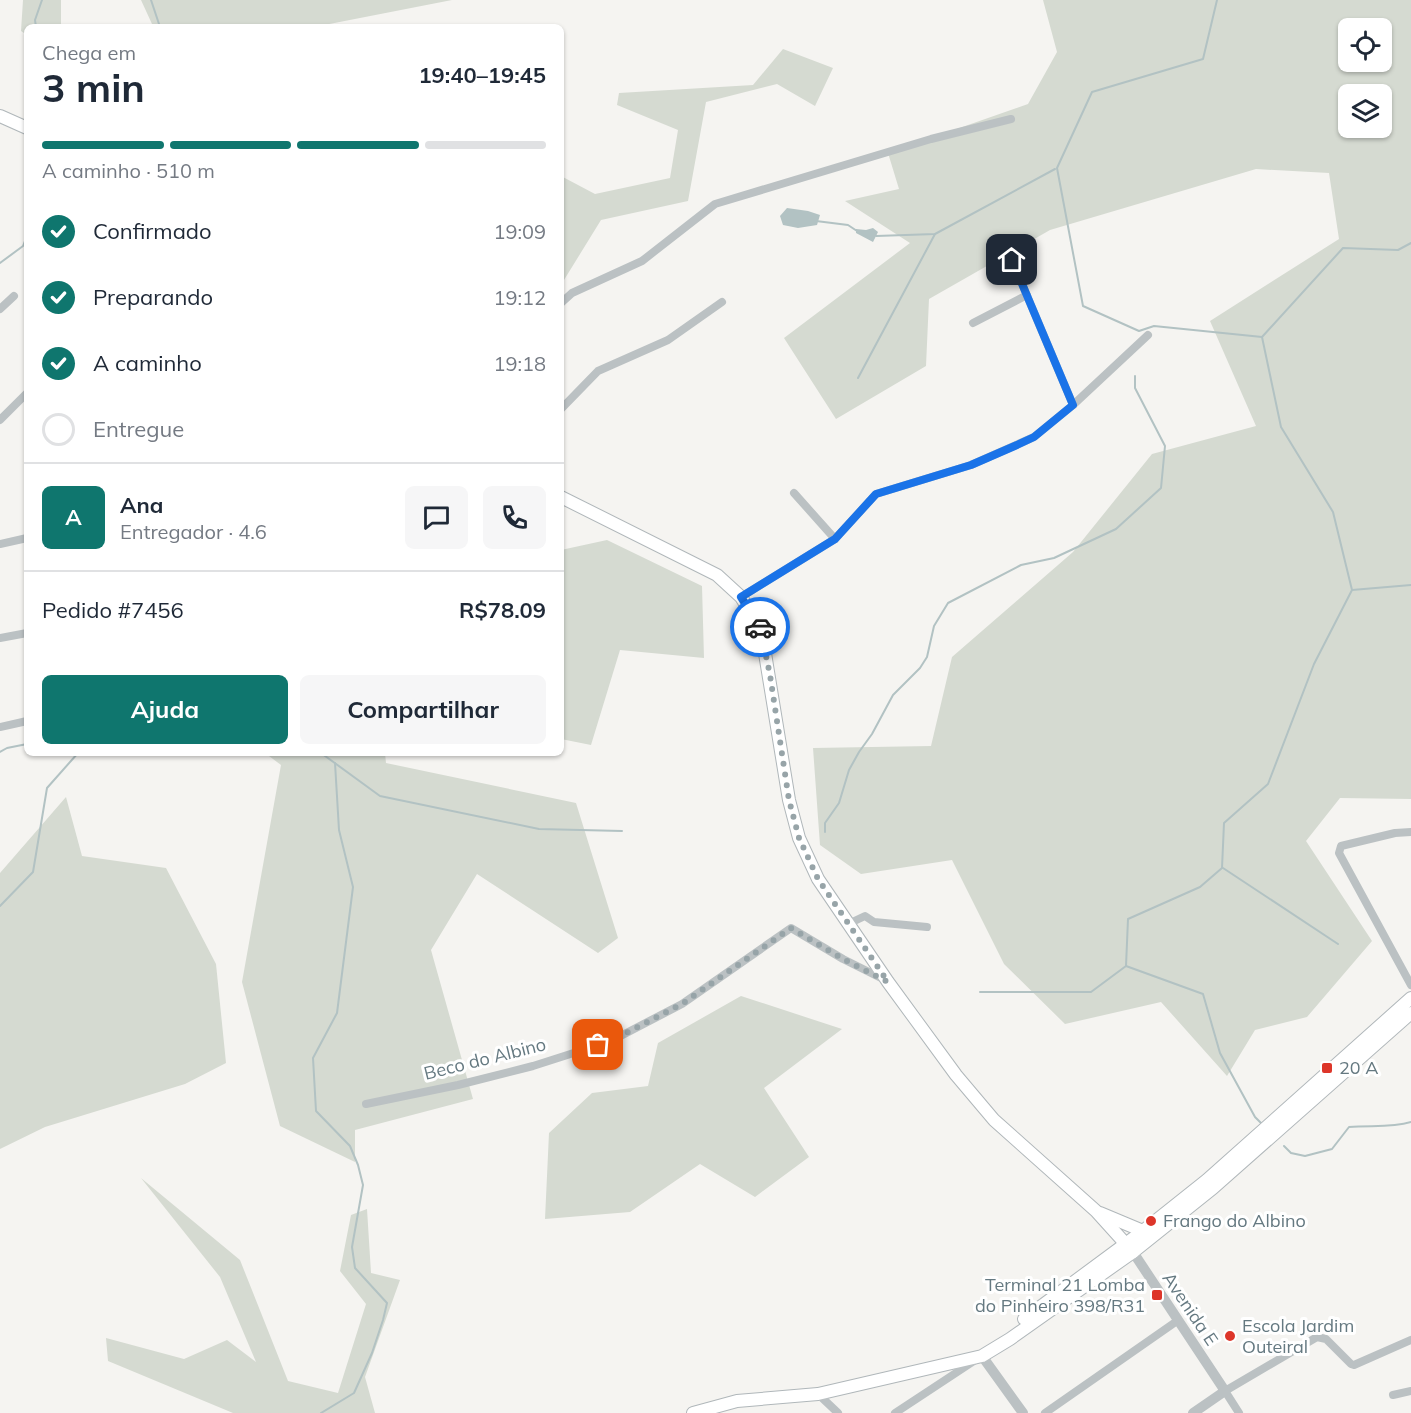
<!DOCTYPE html>
<html lang="pt">
<meta charset="utf-8">
<style>
:root{--surface:#fff;--page:#f6f6f7;--text:#1f2937;--muted:#747a83;--line:#e0e1e3;--accent:#0f766e}
body{margin:0;font-family:Mulish,sans-serif;background:var(--page);color:var(--text);height:100vh;display:flex;flex-direction:column;font-size:22px;white-space:nowrap}
*{box-sizing:border-box;margin:0}
p{font-size:20px;color:var(--muted)}
.icon{flex:none;width:33px;height:33px;fill:none;stroke:currentColor;stroke-width:2;stroke-linecap:round;stroke-linejoin:round}
.map{position:relative;flex:1;overflow:hidden}
.panel{position:absolute;left:24px;top:24px;width:540px;height:732px;display:flex;flex-direction:column;background:var(--surface);border-radius:9px;box-shadow:0 2px 4px #0004}
.panel>*{flex:none}
.buttons{position:absolute;left:1338px;top:18px;display:grid;gap:12px}
.buttons a{display:grid;place-items:center;width:54px;height:54px;border-radius:9px;background:var(--surface);box-shadow:0 2px 4px #0004;font-size:30px}
.pin{position:absolute;display:grid;place-items:center;width:51px;height:51px;color:#fff;margin:-26px;border-radius:12px;box-shadow:0 3px 9px #0006}
.courier{position:absolute;display:grid;place-items:center;width:60px;height:60px;margin:-30px;border:4px solid #1a73e8;border-radius:50%;background:#fff;color:#222;box-shadow:0 2px 8px #0007}
.overview em{font-style:normal;font-weight:700}
.overview div{display:flex;flex-direction:column-reverse}
.overview{display:flex;align-items:center;justify-content:space-between;height:102px;padding:0 18px}
h1{font-size:39px;font-weight:700;line-height:45px}
.bar{display:grid;grid-template-columns:repeat(4,1fr);gap:9px 6px;align-content:center;height:72px;padding:0 18px}
.bar i{height:8px;border-radius:4px;background:var(--line)}
.bar .active{background:var(--accent)}
.bar p{grid-column:span 4}
.line{display:flex;align-items:center;gap:15px;padding:0 18px;border-top:2px solid var(--line)}
.line div{flex:1}
.round{display:grid;place-items:center;flex:none;width:63px;height:63px;border-radius:9px;background:var(--page)}
ol{padding:0 18px;list-style:none}
li{display:flex;align-items:center;gap:18px;height:66px}
li p{margin-inline-start:auto}
li .icon{padding:6px;border-radius:50%;background:var(--accent);color:#fff;stroke-width:4}
li:last-child{color:var(--muted)}
li i{width:33px;height:33px;border:3px solid var(--line);border-radius:50%}
.button{display:flex;gap:12px;margin-top:auto;padding:12px 18px}
.button a{flex:1;height:69px;border-radius:9px;background:var(--accent);color:#fff;font-size:24px;font-weight:700;line-height:69px;text-align:center}
.button a+a{background:var(--page);color:var(--text)}
.map>svg:first-child{display:block}
.green{fill:#d5dad1;fill-rule:evenodd}
.water{fill:#b2c2c3}
.lines{fill:none;stroke-linecap:round;stroke-linejoin:round}
.stream{stroke:#b2c2c3;stroke-width:2}
.secondary-casing{stroke:#b0b7ba;stroke-width:14}
.minor{stroke:#bbc1c3;stroke-width:8}
.tertiary{stroke:#bbc1c3;stroke-width:10}
.secondary{stroke:#fff;stroke-width:12}
.done{stroke:#97a4a8;stroke-width:6;stroke-dasharray:0 10.8}
.route{stroke:#1a73e8;stroke-width:8}
.poi-dot{fill:#dd362a;stroke:#fff;stroke-width:2}
.labels{text-anchor:middle;stroke-width:6;stroke-linejoin:round;paint-order:stroke}
.street-label{font-size:18px;fill:#657981;stroke:#fff}
.poi-label{font-size:18px;fill:#657981;stroke:#fff;text-anchor:start}
</style>
<div class="map">
<svg width="1411" height="1413" viewBox="0 0 1411 1413">
<rect width="100%" height="100%" fill="#f5f4f1"/>
<!-- green -->
<g class="green">
<path d="M23 0H61V27H27V35L21 31Z"/>
<path d="M141 0H452L314 27H152V24Z"/>
<path d="M1043 0H1411V799L1340 798 1306 841 1372 941 1307 1017 1255 1030 1227 1076 1161 1002 1065 1024 1004 964 952 860 861 874 820 845 813 748 931 746 952 657 1073 552 1152 454 1256 426 1210 321 1339 239 1329 173 1256 169 1050 230 929 299 926 366 836 419 784 338 910 243 845 201 899 189 888 153 1028 104 1057 52ZM1348 28H1382V62H1348ZM1348 94H1382V128H1348Z"/>
<path d="M783 49 833 68 815 106 777 84 706 102 688 201 601 220 564 280 561 279V176L595 194 670 178 678 130 617 105 619 93 753 85Z"/>
<path d="M607 540 702 586 704 658 620 650 591 745 561 739V550Z"/>
<path d="M265 753H385L386 763 576 803 618 938 598 953 477 874 431 950 473 1099 355 1130V1162L280 1126 242 982 281 765Z"/>
<path d="M66 797 82 856 166 868 216 964 226 1063 185 1084 45 1127 0 1149V873Z"/>
<path d="M741 996 842 1029 764 1088 809 1157 755 1197 700 1164 630 1212 545 1219 549 1133 592 1093 648 1086 658 1043Z"/>
<path d="M141 1178 240 1260 288 1381 338 1393 366 1304 340 1271 351 1215 367 1209 371 1273 400 1280 365 1377 375 1413H233L108 1361 106 1338 184 1359 227 1340 256 1362 220 1277Z"/>
</g>
<!-- water -->
<g class="water">
<path d="M787 208 808 211 820 215 817 225 798 228 783 225 780 216Z"/>
<path d="M873 228 878 232 873 242 856 233V229L866 230Z"/>
</g>
<g class="lines">
<!-- stream -->
<g class="stream">
<path d="M151 0 160 27"/>
<path d="M1217 0 1203 59 1092 92 1057 168 1083 306 1139 331 1154 326 1262 337 1343 248 1398 250 1411 243"/>
<path d="M36 27 35 20 42 0"/>
<path d="M816 221 848 225 857 231"/>
<path d="M876 236 935 234 1055 169"/>
<path d="M0 263 23 246 27 236"/>
<path d="M858 378 935 234"/>
<path d="M1352 590 1411 585"/>
<path d="M0 752 7 748 27 744"/>
<path d="M321 753 380 796 539 829 622 831"/>
<path d="M825 832V823L839 803 849 770 859 752 872 734 893 695 920 668 927 657 934 626 948 603 1021 565 1054 558 1116 529 1161 488 1165 446 1135 388V376"/>
<path d="M1223 868 1338 944"/>
<path d="M0 906 33 872 47 788 78 753"/>
<path d="M1126 966 1203 994 1220 1053 1255 1117 1261 1123"/>
<path d="M980 992H1091L1126 966 1128 919 1200 887 1222 868 1224 823 1268 784 1314 664 1352 590 1333 512 1281 427 1262 337"/>
<path d="M1284 1146 1291 1153 1305 1156 1332 1149 1349 1127C1371 1125 1391 1128 1411 1122"/>
<path d="M321 1413 354 1393 372 1353 383 1320 387 1303 355 1268 352 1247 363 1185 358 1165 350 1146 316 1111 313 1058 337 1013 353 887 339 830 335 763"/>
</g>
<defs>
<g id="secondary">
<path d="M0 116 27 128"/>
<path d="M561 497 717 575 741 597 761 629 789 800 799 838 818 879 888 982 956 1075 994 1120 1096 1211 1133 1252"/>
<path d="M1100 1213 1143 1231"/>
<path d="M1024 1319 1143 1231 1207 1180 1411 998"/>
<path d="M693 1413 737 1401 818 1394 982 1356 1010 1339 1133 1252 1213 1188 1411 1013"/>
</g>
</defs>
<!-- secondary casing -->
<use href="#secondary" class="secondary-casing"/>
<!-- minor -->
<g class="minor">
<path d="M1012 260 1073 405"/>
<path d="M561 303 572 293 642 261 715 204 931 139 1011 119"/>
<path d="M0 309 14 296"/>
<path d="M973 323 1027 295"/>
<path d="M561 409 598 371 668 340 722 302"/>
<path d="M0 420 27 393"/>
<path d="M794 493 835 539"/>
<path d="M0 544 27 538"/>
<path d="M741 597 835 539 876 494 971 465 1034 437 1073 405 1148 335"/>
<path d="M0 638 27 633"/>
<path d="M0 727 27 721"/>
<path d="M1411 832 1395 833 1341 846 1339 853 1411 985"/>
<path d="M848 924 865 916 874 922 927 927"/>
<path d="M366 1104 458 1085 533 1066 611 1041 682 1004 791 928 843 959 887 981"/>
<path d="M818 1394 838 1413"/>
<path d="M1393 1395 1411 1391"/>
<path d="M895 1413 977 1359"/>
<path d="M1045 1413 1177 1321"/>
<path d="M1239 1413 1225 1391 1317 1337 1326 1339 1351 1364 1354 1365 1411 1340"/>
</g>
<!-- tertiary -->
<g class="tertiary">
<path d="M1133 1252 1225 1391 1193 1413"/>
<path d="M982 1356 1023 1413"/>
</g>
<!-- secondary -->
<use href="#secondary" class="secondary"/>
</g>
<g class="lines">
<!-- done -->
<path class="done" d="M598 1045 611 1041 682 1004 791 928 843 959 888 982 818 879 799 838 789 800 770 675 760 627"/>
<!-- route -->
<path class="route" d="M760 627 741 597 835 539 876 494 971 465 1017 445 1034 437 1073 405 1012 260"/>
</g>
<!-- markers -->
<g class="poi-dot">
<rect x="1321" y="1062" width="12" height="12" rx="3"/>
<circle cx="1151" cy="1221" r="6"/>
<rect x="1151" y="1289" width="12" height="12" rx="3"/>
<circle cx="1230" cy="1336" r="6"/>
</g>
<g class="labels">
<!-- street labels -->
<g class="street-label">
<text transform="translate(485 1059) rotate(-14)" y="6">Beco do Albino</text>
<text transform="translate(1190 1309) rotate(56)" y="6">Avenida E</text>
</g>
<!-- poi labels -->
<g class="poi-label">
<text x="1339" y="1074">20 A</text>
<text x="1163" y="1227">Frango do Albino</text>
<text x="1145" y="1291" text-anchor="end">Terminal 21 Lomba<tspan x="1145" dy="21">do Pinheiro 398/R31</tspan></text>
<text x="1242" y="1332">Escola Jardim<tspan x="1242" dy="21">Outeiral</tspan></text>
</g>
</g>
</svg>
<div class="buttons">
<a><svg class="icon" aria-label="locate" viewBox="0 0 24 24"><circle cx="12" cy="12" r="6"/><path d="M12 2v4M12 18v4M2 12h4M18 12h4"/></svg></a>
<a><svg class="icon" aria-label="layers" viewBox="0 0 24 24"><path d="M12 4l9 5-9 5-9-5zM3 14l9 5 9-5"/></svg></a>
</div>
<div class="pin" style="left:598px;top:1045px;background:#ea580c"><svg class="icon" aria-label="bag" viewBox="0 0 24 24"><path d="M5 8h14l-1 12H6zM9 8a3 3 0 0 1 6 0"/></svg></div>
<div class="pin" style="left:1012px;top:260px;background:#1f2937"><svg class="icon" aria-label="home" viewBox="0 0 24 24"><path d="M3 11l9-7 9 7M6 9v11h12V9"/></svg></div>
<div class="courier" style="left:760px;top:627px"><svg class="icon" aria-label="car" viewBox="0 0 24 24"><path d="M5 17H2v-5l4-1 3-4h7l3 4 3 1v5h-3M9 17h6M6 11h13"/><circle cx="7" cy="17" r="2"/><circle cx="17" cy="17" r="2"/></svg></div>
<section class="panel">
<div class="overview"><div><h1>3 min</h1><p>Chega em</p></div><em>19:40–19:45</em></div>
<div class="bar"><i class="active"></i><i class="active"></i><i class="active"></i><i></i><p>A caminho · 510 m</p></div>
<ol>
<li><svg class="icon" aria-label="check" viewBox="0 0 24 24"><path d="M5 12l5 5 9-10"/></svg>Confirmado<p>19:09</p></li>
<li><svg class="icon" aria-label="check" viewBox="0 0 24 24"><path d="M5 12l5 5 9-10"/></svg>Preparando<p>19:12</p></li>
<li><svg class="icon" aria-label="check" viewBox="0 0 24 24"><path d="M5 12l5 5 9-10"/></svg>A caminho<p>19:18</p></li>
<li><i></i>Entregue</li>
</ol>
<div class="line" style="height:108px"><b class="round" style="background:var(--accent);color:#fff">A</b><div><b>Ana</b><p>Entregador · 4.6</p></div><a class="round"><svg class="icon" aria-label="chat" viewBox="0 0 24 24"><path d="M4 5h16v11H9l-5 4z"/></svg></a><a class="round"><svg class="icon" aria-label="phone" viewBox="0 0 24 24"><path d="M5 4h4l2 5-3 2q2 4 5 5l2-3 5 2v4C11 20 4 13 5 4z"/></svg></a></div>
<div class="line" style="height:78px"><div>Pedido #7456</div><b>R$78.09</b></div>
<div class="button"><a>Ajuda</a><a>Compartilhar</a></div>
</section>
</div>
